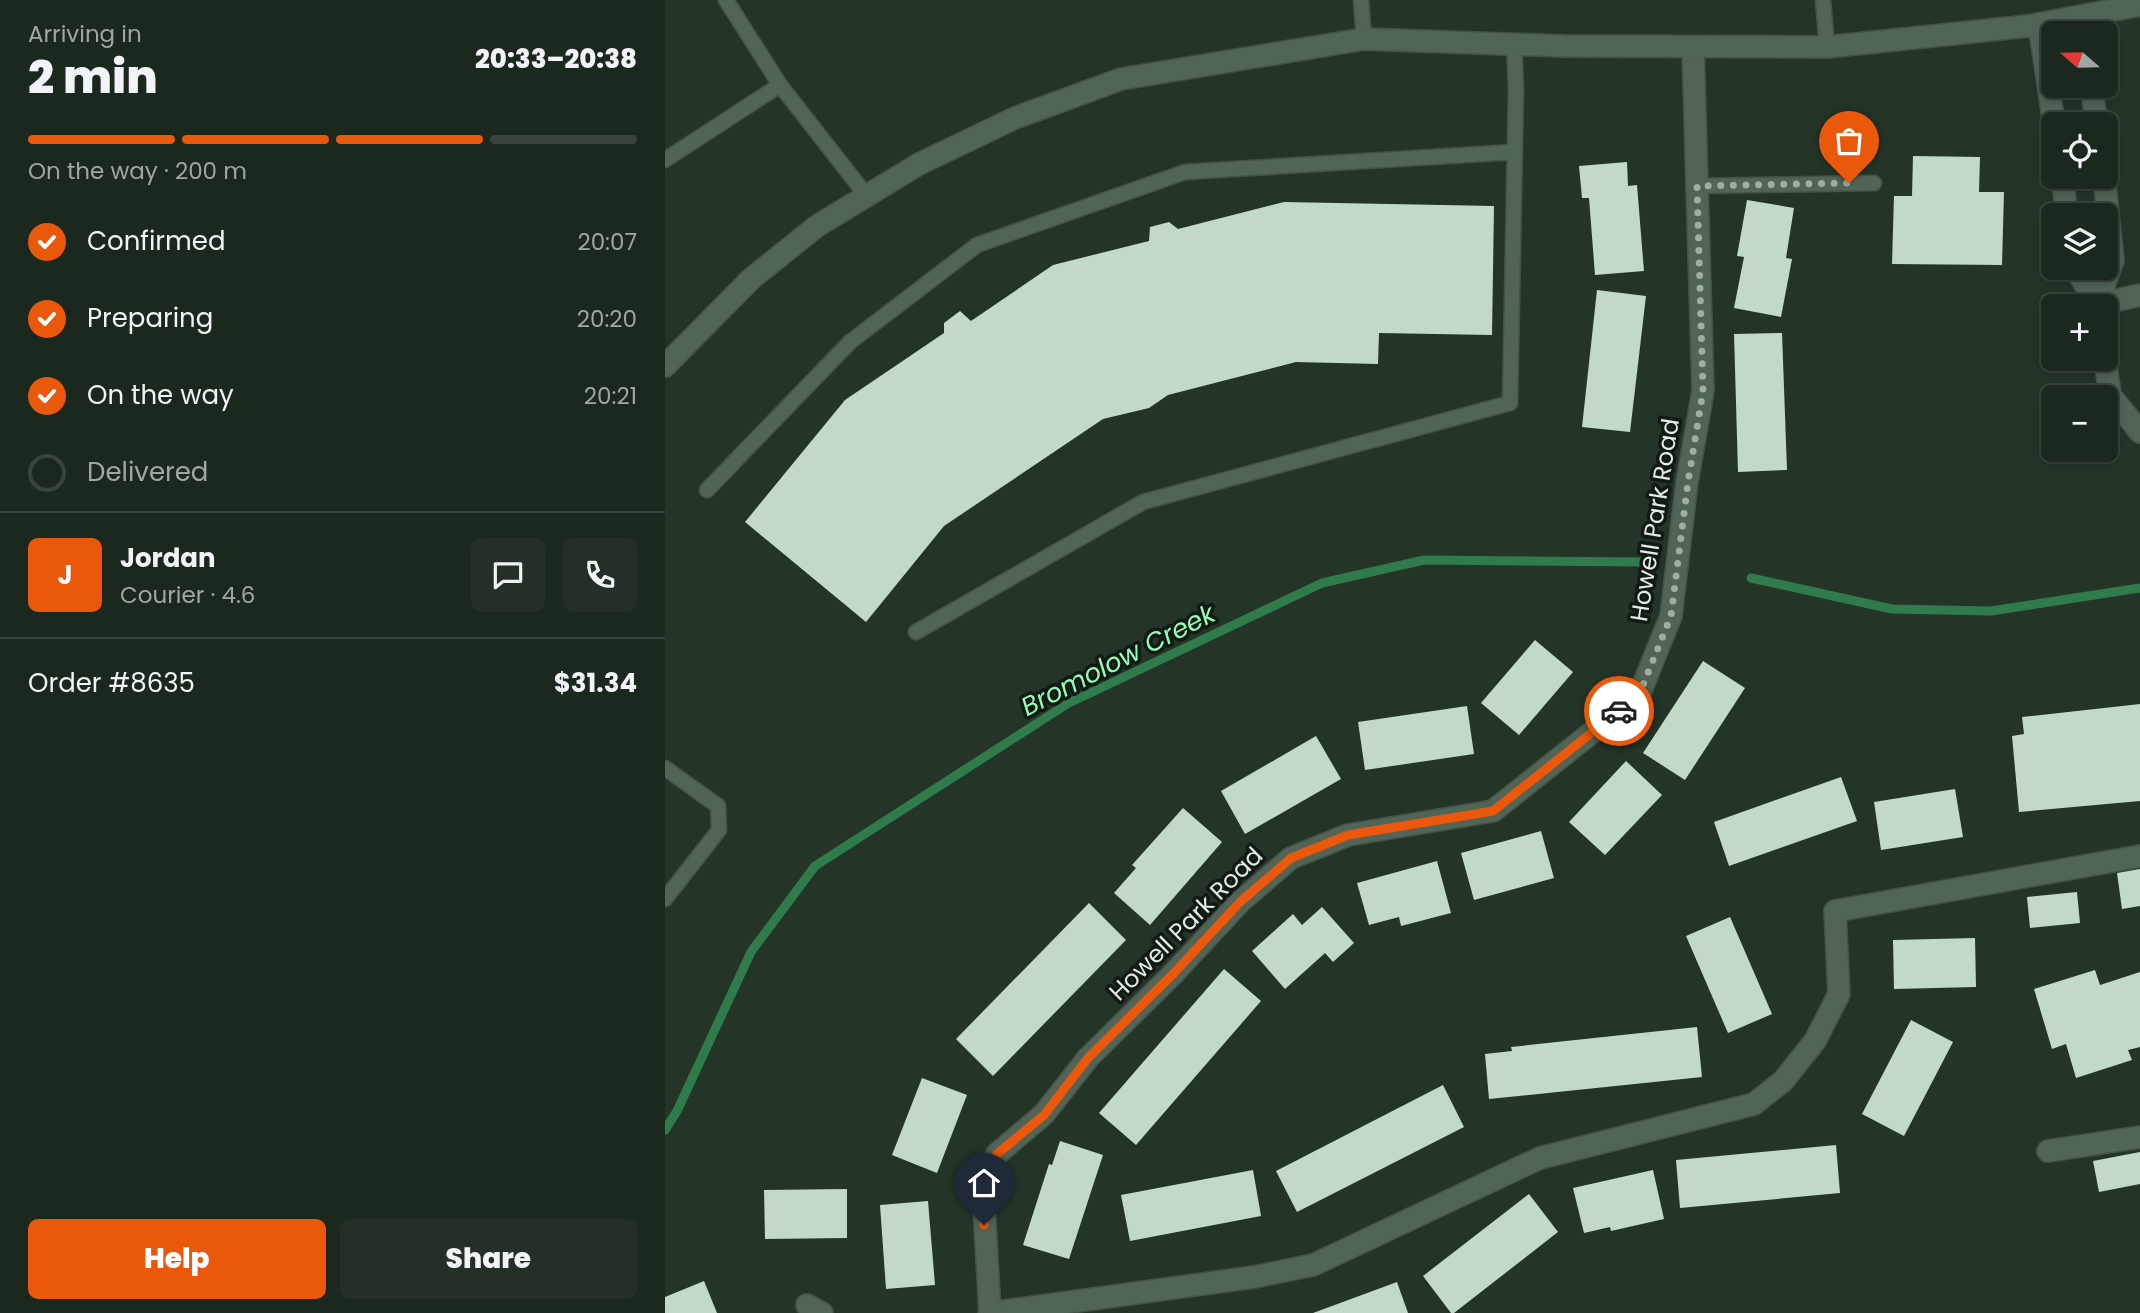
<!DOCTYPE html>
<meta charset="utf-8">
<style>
:root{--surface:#1b281e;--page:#243027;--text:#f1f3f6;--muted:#a0a6a4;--line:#39443c;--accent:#ea580c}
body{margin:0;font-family:Poppins,sans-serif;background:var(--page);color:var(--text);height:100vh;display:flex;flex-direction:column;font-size:26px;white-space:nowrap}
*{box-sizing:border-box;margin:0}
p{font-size:23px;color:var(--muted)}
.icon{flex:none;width:38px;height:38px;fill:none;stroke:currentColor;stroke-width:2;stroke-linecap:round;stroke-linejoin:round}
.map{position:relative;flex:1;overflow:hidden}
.details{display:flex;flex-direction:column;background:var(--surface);width:665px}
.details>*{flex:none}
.needle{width:46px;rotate:290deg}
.controls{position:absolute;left:1376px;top:21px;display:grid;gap:14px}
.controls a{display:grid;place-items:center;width:77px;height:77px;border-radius:10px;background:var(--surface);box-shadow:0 4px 10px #0003,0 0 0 2px var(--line);font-size:35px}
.pin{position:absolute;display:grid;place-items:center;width:60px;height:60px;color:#fff;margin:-72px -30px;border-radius:50% 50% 50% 0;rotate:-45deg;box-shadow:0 0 7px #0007}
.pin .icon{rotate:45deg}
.courier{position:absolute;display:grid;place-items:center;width:70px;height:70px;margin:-35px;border:5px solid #ea580c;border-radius:50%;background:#fff;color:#222;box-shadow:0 2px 9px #0007}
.overview em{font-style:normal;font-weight:800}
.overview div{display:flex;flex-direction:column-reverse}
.overview{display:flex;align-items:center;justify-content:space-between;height:119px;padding:0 28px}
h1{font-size:46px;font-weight:800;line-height:52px}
.bar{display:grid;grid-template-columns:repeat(4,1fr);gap:10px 7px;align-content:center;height:84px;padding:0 28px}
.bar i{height:9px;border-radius:5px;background:var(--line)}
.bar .current{background:var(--accent)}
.bar p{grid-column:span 4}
.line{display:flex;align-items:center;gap:18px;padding:0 28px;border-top:2px solid var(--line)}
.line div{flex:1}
.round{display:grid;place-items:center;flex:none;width:74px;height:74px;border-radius:10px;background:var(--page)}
ol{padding:0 28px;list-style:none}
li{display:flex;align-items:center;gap:21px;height:77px}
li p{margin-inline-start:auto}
li .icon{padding:7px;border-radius:50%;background:var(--accent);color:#fff;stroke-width:4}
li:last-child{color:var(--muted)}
li i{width:38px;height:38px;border:4px solid var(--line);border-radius:50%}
.button{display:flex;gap:14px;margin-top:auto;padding:14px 28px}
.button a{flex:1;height:80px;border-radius:10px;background:var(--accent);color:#fff;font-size:28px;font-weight:800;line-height:80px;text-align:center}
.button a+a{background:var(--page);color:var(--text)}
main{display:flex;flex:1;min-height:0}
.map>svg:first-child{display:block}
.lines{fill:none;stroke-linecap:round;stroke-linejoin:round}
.stream{stroke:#2f7b4b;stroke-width:9}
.building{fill:#c3d9c8}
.service-casing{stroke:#445348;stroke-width:17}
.minor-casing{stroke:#445348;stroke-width:24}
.tertiary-casing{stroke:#445348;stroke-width:24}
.service{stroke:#516456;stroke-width:14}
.minor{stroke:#516456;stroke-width:21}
.tertiary{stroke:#516456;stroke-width:21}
.done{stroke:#a0ada2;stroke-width:7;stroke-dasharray:0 12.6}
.route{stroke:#ea580c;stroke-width:9}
.labels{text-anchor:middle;stroke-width:7;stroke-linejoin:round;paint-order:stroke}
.street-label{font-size:24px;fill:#e2ede4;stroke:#131a15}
.water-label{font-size:26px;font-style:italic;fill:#95fcb5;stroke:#131a15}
</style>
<main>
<section class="details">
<div class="overview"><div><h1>2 min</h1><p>Arriving in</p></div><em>20:33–20:38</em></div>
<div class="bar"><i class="current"></i><i class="current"></i><i class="current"></i><i></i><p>On the way · 200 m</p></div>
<ol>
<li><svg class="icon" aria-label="check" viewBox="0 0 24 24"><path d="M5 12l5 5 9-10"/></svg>Confirmed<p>20:07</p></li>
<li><svg class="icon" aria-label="check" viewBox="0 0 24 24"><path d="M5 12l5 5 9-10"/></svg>Preparing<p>20:20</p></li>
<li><svg class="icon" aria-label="check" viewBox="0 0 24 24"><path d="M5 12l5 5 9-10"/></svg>On the way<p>20:21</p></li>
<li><i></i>Delivered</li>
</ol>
<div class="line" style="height:126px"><b class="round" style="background:var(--accent);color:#fff">J</b><div><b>Jordan</b><p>Courier · 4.6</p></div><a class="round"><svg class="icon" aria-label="chat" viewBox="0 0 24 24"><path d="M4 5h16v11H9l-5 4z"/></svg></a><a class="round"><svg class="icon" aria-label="phone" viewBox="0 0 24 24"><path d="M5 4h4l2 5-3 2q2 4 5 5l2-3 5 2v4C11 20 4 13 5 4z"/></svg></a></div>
<div class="line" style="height:91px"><div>Order #8635</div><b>$31.34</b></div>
<div class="button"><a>Help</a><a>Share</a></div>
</section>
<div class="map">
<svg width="1475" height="1313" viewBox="0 0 1475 1313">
<rect width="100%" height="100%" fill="#243528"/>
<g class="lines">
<!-- stream -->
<g class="stream">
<path d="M1086 578 1227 609 1326 611 1475 588"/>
<path d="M0 1130 12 1111 86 952 150 866 402 704 657 583 759 560 981 562"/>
</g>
</g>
<!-- building -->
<g class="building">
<path d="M1248 156 1315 157 1314 192H1339L1337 265 1227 264 1229 196H1247Z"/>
<path d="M962 162 963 186 972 185 979 271 930 275 924 198H917L914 166Z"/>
<path d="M1082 200 1129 208 1121 258 1127 259 1116 317 1069 308 1079 257 1072 256Z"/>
<path d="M619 202 829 206 827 335 714 333 713 364 631 362 503 395 484 408 438 419 279 526 201 622 80 522 180 400 279 333V323L295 311 306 321 388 265 484 241 485 227 504 222 513 229Z"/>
<path d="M932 290 981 296 965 432 917 427Z"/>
<path d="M1117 333 1122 470 1073 472 1069 334Z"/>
<path d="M870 640 908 672 854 735 816 703Z"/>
<path d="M1038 661 1080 688 1020 780 978 753Z"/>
<path d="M1475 704V801L1354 812 1347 736 1359 734 1357 717Z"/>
<path d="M802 706 809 754 700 770 693 722Z"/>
<path d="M651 736 676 779 580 834 556 791Z"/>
<path d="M961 761 997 795 940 855 904 822Z"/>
<path d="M1176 777 1192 821 1064 866 1049 822Z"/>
<path d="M1290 789 1298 837 1216 850 1209 802Z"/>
<path d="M518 808 557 842 485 925 449 893 471 868 467 865Z"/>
<path d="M876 831 889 878 809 900 796 853Z"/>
<path d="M772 861 786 913 736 926 734 917 704 925 692 883Z"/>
<path d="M1475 869V906L1457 909 1452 873Z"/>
<path d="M1412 892 1415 923 1365 928 1362 897Z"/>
<path d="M424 903 461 940 328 1076 291 1039Z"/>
<path d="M657 907 689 943 668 962 660 953 620 989 587 951 628 914 637 925Z"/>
<path d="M1065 917 1107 1014 1063 1033 1021 936Z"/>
<path d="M1310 938 1311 987 1229 989 1228 940Z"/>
<path d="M559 969 596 1001 471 1145 434 1113Z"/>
<path d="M1430 970 1435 985 1475 972V1047L1463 1050 1467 1060 1411 1078 1401 1044 1387 1049 1369 989Z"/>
<path d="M1246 1020 1288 1042 1239 1136 1197 1114Z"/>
<path d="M1032 1027 1037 1077 824 1099 820 1054 847 1051 846 1047Z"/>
<path d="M257 1078 302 1095 272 1173 227 1155Z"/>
<path d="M778 1085 799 1127 632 1212 611 1171Z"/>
<path d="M395 1141 438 1155 404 1259 358 1245 384 1164 387 1165Z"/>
<path d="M1171 1145 1175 1193 1015 1208 1011 1160Z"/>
<path d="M1475 1152V1184L1434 1192 1428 1161Z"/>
<path d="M588 1170 596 1216 465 1241 456 1195Z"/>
<path d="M988 1170 999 1219 946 1231 945 1227 919 1233 908 1188Z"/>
<path d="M182 1189V1238L100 1239 99 1190Z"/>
<path d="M864 1194 893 1232 789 1313H786L758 1276Z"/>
<path d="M263 1201 270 1285 221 1289 215 1205Z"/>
<path d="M39 1281 52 1313H0V1297Z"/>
<path d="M732 1282 743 1313H648Z"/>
</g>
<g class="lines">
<defs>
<g id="service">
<path d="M61 0 115 85"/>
<path d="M696 0 699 39"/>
<path d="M1158 0 1162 47"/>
<path d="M0 160 115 85 201 195"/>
<path d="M1032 186 1209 183"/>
<path d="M42 490 185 342 312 245 520 172 850 152"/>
<path d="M251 632 478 502 845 403 851 88 849 44"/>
<path d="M0 768 53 806 54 830 0 899"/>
</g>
<g id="minor">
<path d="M1374 24 1389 124"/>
<path d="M1426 86 1432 124"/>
<path d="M1397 177 1402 215"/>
<path d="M1410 268 1433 306"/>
<path d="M1432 305 1448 260 1439 177"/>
<path d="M1432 305 1475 295"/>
<path d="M1440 359 1445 395 1475 432"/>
<path d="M1383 1151 1475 1137"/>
<path d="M142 1305 157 1313"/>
<path d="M324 1313 589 1277 648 1265 875 1158 1089 1104 1118 1081 1150 1041 1174 994 1170 911 1475 856"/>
<path d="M325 1313 318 1189 332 1154 379 1114 423 1058 508 974 575 902 626 858 683 835 828 811 974 695 1006 616 1022 482 1038 391 1028 47"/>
</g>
<path id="tertiary" d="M0 366 86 279 152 226 254 164 350 118 456 79 699 39 899 46 1162 47 1363 26 1475 5"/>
</defs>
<!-- service casing -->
<use href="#service" class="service-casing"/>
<!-- minor casing -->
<use href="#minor" class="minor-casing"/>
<!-- tertiary casing -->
<use href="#tertiary" class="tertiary-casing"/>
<!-- service -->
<use href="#service" class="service"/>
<!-- minor -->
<use href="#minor" class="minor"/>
<!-- tertiary -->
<use href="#tertiary" class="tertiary"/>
</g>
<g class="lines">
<!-- done -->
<path class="done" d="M954 711 974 695 1006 616 1023 482 1038 391 1032 186 1184 183"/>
<!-- route -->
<path class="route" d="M319 1225 318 1189 332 1154 379 1115 423 1058 508 974 575 902 626 858 683 835 828 811 954 711"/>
</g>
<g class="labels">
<!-- street labels -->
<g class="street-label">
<text transform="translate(990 520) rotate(-81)" y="8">Howell Park Road</text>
<text transform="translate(521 924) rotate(-45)" y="8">Howell Park Road</text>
</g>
<!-- water labels -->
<g class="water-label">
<text transform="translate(453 660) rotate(-27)" y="9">Bromolow Creek</text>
</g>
</g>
</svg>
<div class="controls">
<a><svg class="needle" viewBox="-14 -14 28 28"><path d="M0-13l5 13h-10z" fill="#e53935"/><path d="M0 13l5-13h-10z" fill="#a0a6a4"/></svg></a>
<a><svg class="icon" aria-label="locate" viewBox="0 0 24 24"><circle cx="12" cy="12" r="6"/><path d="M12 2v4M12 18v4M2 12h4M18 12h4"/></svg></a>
<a><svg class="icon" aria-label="layers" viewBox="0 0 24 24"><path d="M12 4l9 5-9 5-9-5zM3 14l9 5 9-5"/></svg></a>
<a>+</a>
<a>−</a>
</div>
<div class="pin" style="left:1184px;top:183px;background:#ea580c"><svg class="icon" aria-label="bag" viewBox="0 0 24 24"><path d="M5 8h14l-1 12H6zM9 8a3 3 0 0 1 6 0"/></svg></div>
<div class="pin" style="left:319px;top:1225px;background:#1f2937"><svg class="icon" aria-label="home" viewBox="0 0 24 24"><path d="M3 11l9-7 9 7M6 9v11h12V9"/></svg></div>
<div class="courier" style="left:954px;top:711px"><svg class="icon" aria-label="car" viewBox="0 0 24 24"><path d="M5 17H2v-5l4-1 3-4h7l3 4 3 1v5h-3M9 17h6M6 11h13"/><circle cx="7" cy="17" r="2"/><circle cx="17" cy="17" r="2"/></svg></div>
</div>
</main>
